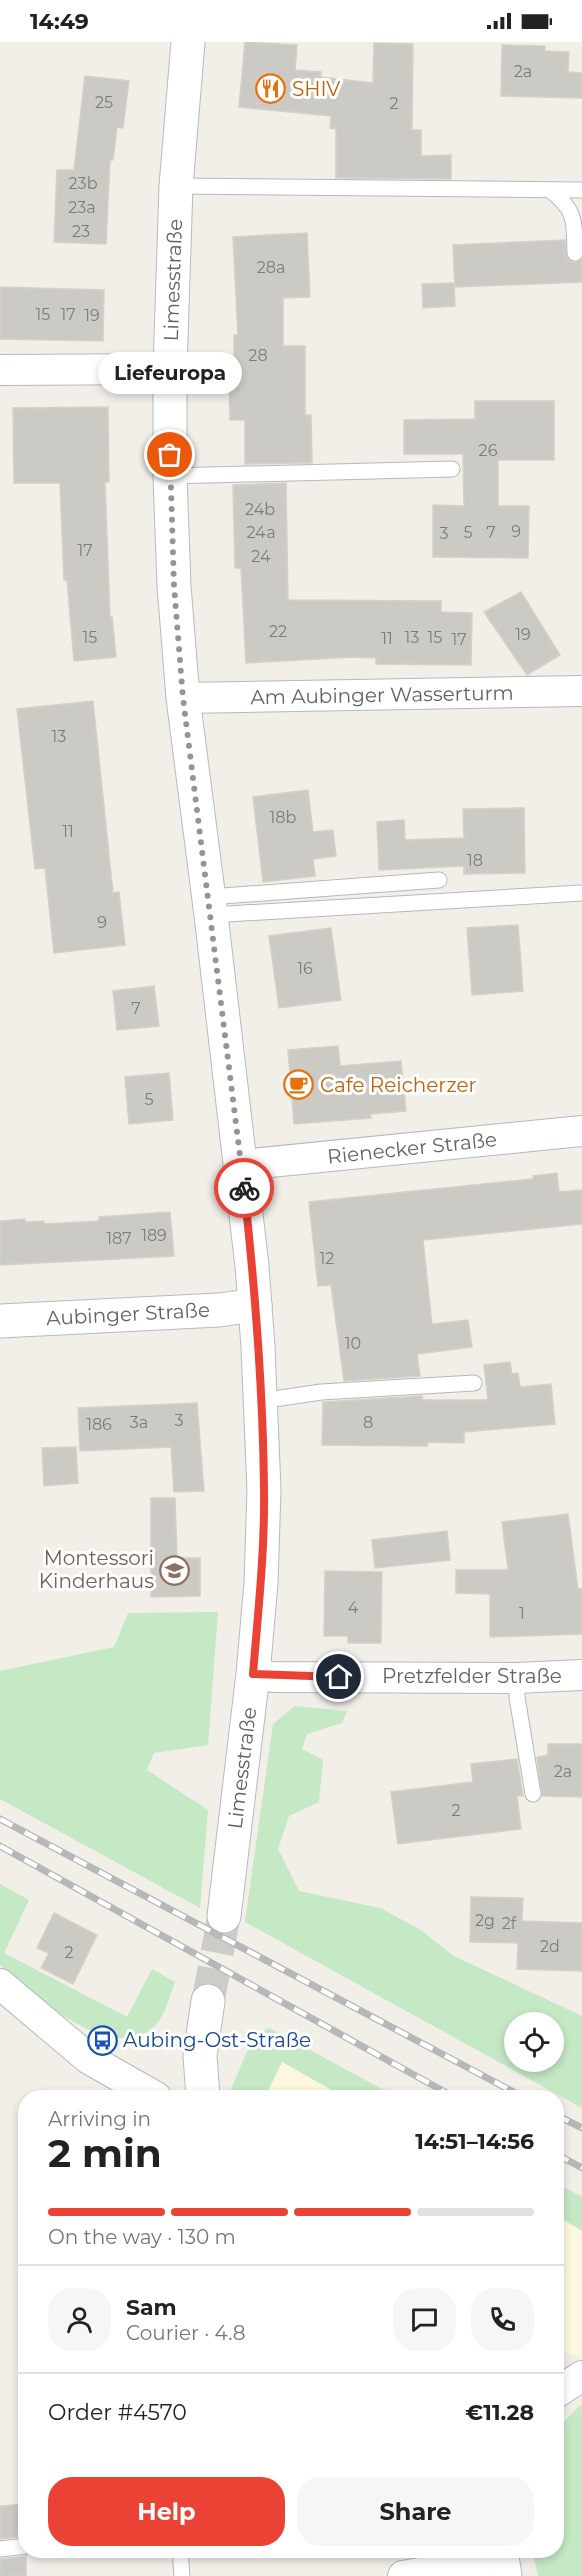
<!DOCTYPE html>
<meta charset="utf-8">
<style>
:root{--surface:#fff;--page:#f6f6f6;--text:#222;--muted:#767676;--line:#e0e0e0;--accent:#ea4335}
body{margin:0;font-family:Montserrat,sans-serif;background:var(--page);color:var(--text);height:100vh;display:flex;flex-direction:column;font-size:22px;white-space:nowrap}
*{box-sizing:border-box;margin:0}
p{font-size:20px;color:var(--muted)}
.icon{flex:none;width:33px;height:33px;fill:none;stroke:currentColor;stroke-width:2;stroke-linecap:round;stroke-linejoin:round}
.map{position:relative;flex:1;overflow:hidden}
.panel{position:absolute;left:18px;top:2048px;width:546px;height:468px;display:flex;flex-direction:column;background:var(--surface);border-radius:24px;box-shadow:0 3px 9px #0003}
.panel>*{flex:none}
.fabs{position:absolute;left:504px;top:1970px;display:grid;gap:12px}
.fabs a{display:grid;place-items:center;width:60px;height:60px;border-radius:50%;background:var(--surface);box-shadow:0 3px 9px #0003;font-size:30px}
.pin{position:absolute;display:grid;place-items:center;width:51px;height:51px;color:#fff;margin:-26px;border:3px solid #fff;border-radius:50%;box-shadow:0 2px 6px #0007}
.courier{position:absolute;display:grid;place-items:center;width:60px;height:60px;margin:-30px;border:4px solid #ea4335;border-radius:50%;background:#fff;color:#222;box-shadow:0 2px 8px #0007}
.bubble{position:absolute;height:42px;border-radius:21px;background:var(--surface);box-shadow:0 3px 9px #0003;font-size:20px;font-weight:700;line-height:42px;text-align:center}
.headline em{font-style:normal;font-weight:700}
.headline div{display:flex;flex-direction:column-reverse}
.headline{display:flex;align-items:center;justify-content:space-between;height:102px;padding:0 30px}
h1{font-size:39px;font-weight:700;line-height:45px}
.bar{display:grid;grid-template-columns:repeat(4,1fr);gap:9px 6px;align-content:center;height:72px;padding:0 30px}
.bar i{height:8px;border-radius:4px;background:var(--line)}
.bar .selected{background:var(--accent)}
.bar p{grid-column:span 4}
.line{display:flex;align-items:center;gap:15px;padding:0 30px;border-top:2px solid var(--line)}
.line div{flex:1}
.round{display:grid;place-items:center;flex:none;width:63px;height:63px;border-radius:24px;background:var(--page)}
.primary-button{display:flex;gap:12px;margin-top:auto;padding:12px 30px}
.primary-button a{flex:1;height:69px;border-radius:24px;background:var(--accent);color:#fff;font-size:24px;font-weight:700;line-height:69px;text-align:center}
.primary-button a+a{background:var(--page);color:var(--text)}
.status{display:flex;justify-content:space-between;align-items:center;height:42px;padding:0 30px;background:var(--surface);direction:ltr}
.status svg{height:16px;fill:currentColor}
.map>svg:first-child{display:block}
.commercial{fill:#fef7e0}
.green{fill:#c5e8c5;fill-rule:evenodd}
.building{fill:#cccac5;stroke:#d6d1c6;stroke-width:1.5}
.lines{fill:none;stroke-linecap:round;stroke-linejoin:round}
.secondary-tunnel{stroke:#ccccc8;stroke-width:33;stroke-dasharray:33 16;stroke-linecap:butt}
.lane-casing{stroke:#b5b8bc;stroke-width:17}
.street-casing{stroke:#b5b8bc;stroke-width:32}
.secondary-casing{stroke:#b6babf;stroke-width:35}
.lane{stroke:#fff;stroke-width:15}
.street{stroke:#fff;stroke-width:30}
.secondary{stroke:#fff;stroke-width:33}
.rail-casing{stroke:#b6b7b8;stroke-width:7}
.rail{stroke:#fff;stroke-width:4.5;stroke-dasharray:14;stroke-linecap:butt}
.done{stroke:#929495;stroke-width:6;stroke-dasharray:0 10.8}
.route{stroke:#ea4335;stroke-width:8}
.labels{text-anchor:middle;stroke-width:6;stroke-linejoin:round;paint-order:stroke}
.number-label{font-size:16px;fill:#7a7d7f}
.food-label{font-size:20px;fill:#c56008;stroke:#fff;text-anchor:start}
.street-label{font-size:20px;fill:#5f6368;stroke:#fff}
.education-label{font-size:20px;fill:#785e54;stroke:#fff;text-anchor:end}
.transit-label{font-size:20px;fill:#164399;stroke:#fff;text-anchor:start}
</style>
<div class="status"><b>14:49</b><svg viewBox="0 0 49 12"><path d="M0 12V9h3v3zM5 12V6h3v6zM10 12V3h3v9zM15 12V0h3v12zM26 1h20v11H26zM47 4h2v5h-2z"/></svg></div>
<div class="map">
<svg width="582" height="2534" viewBox="0 0 582 2534">
<rect width="100%" height="100%" fill="#f1efe8"/>
<!-- commercial -->
<g class="commercial">
<path d="M253 1996 360 2055H249Z"/>
<path d="M557 2163 582 2177V2315L557 2309Z"/>
</g>
<!-- green -->
<g class="green">
<path d="M218 1570 208 1703 154 1711 147 1728 208 1768 200 1866 0 1757V1629L114 1605 128 1571Z"/>
<path d="M295 1664 347 1669 342 1681 307 1692 302 1707 323 1718 319 1760 289 1774 278 1807 299 1849 380 1866 421 1888 452 1913 582 1974V2066L245 1880 273 1682ZM514 1980H554V2019H514Z"/>
<path d="M0 1842 29 1858 4 1911 127 1975 152 1927 175 1940C169 1956 164 1978 150 1988 108 2020 30 1951 0 1923Z"/>
<path d="M269 1986 397 2055H344L282 2020 265 2055H235L231 2047 253 1996Z"/>
<path d="M556 2141 582 2155V2189L557 2174Z"/>
<path d="M582 2362V2534H538L532 2508H556L557 2386Z"/>
</g>
<!-- building -->
<g class="building">
<path d="M245 0 297 3 295 28 321 30V35L373 41 374 1 413 2 412 88H421V114L451 113V137L336 136V87L330 86 331 74 239 65Z"/>
<path d="M502 3 545 4V9L569 10 568 30 582 31V56L501 54Z"/>
<path d="M85 34 129 39 123 86 117 85 113 118H110L106 202 54 200 57 128H74Z"/>
<path d="M307 191 310 255 283 256V304H305V373H311L312 421 245 422V378H230L229 348H234V293H238L233 195Z"/>
<path d="M565 198 567 217 575 221 582 217V240L455 245 453 203Z"/>
<path d="M454 241 455 264 423 266 422 242Z"/>
<path d="M0 245 104 248 103 299 0 297Z"/>
<path d="M475 359H554V418H498V464H529L528 516 433 515V463L464 464 463 412H404V378L475 377Z"/>
<path d="M108 365 109 440H105L110 575H112L116 615 74 619 67 538H64L60 441H14L13 366Z"/>
<path d="M286 441 288 558 441 559V570L472 571 471 623 376 622V616L353 615 246 621 241 526H235L233 443Z"/>
<path d="M521 550 560 613 527 633 484 570Z"/>
<path d="M93 659 113 851 119 850 125 903 54 911 45 826 35 827 17 667Z"/>
<path d="M308 748 313 790 333 788 336 814 313 817 315 834 263 840 253 755Z"/>
<path d="M524 766 525 831 464 832V824L379 828 377 780 404 778 405 798 464 796 463 767Z"/>
<path d="M518 883 523 949 472 953 467 886Z"/>
<path d="M331 886 341 958 279 966 269 894Z"/>
<path d="M154 944 159 984 117 988 113 949Z"/>
<path d="M338 1004 340 1024 401 1019 406 1069 370 1072 371 1076 294 1082 288 1008Z"/>
<path d="M169 1031 173 1078 129 1082 125 1035Z"/>
<path d="M557 1131 559 1150 582 1148V1182L423 1198 432 1282 468 1278 472 1305 417 1312 420 1334 344 1339 331 1243 318 1244 309 1160 533 1137V1134Z"/>
<path d="M170 1170 174 1214 0 1223V1179L25 1177V1180L44 1179V1182L99 1179V1175Z"/>
<path d="M510 1320 512 1332 518 1331 520 1345 551 1342 555 1382 464 1390V1401L428 1400 427 1404 322 1403 323 1360 422 1354V1358H488L484 1323Z"/>
<path d="M197 1361 204 1449 174 1450 171 1405 80 1409 78 1366Z"/>
<path d="M76 1405 78 1441 44 1444 42 1406Z"/>
<path d="M151 1456H175L177 1516H200V1554L151 1555Z"/>
<path d="M568 1472 578 1547H582V1592L490 1595V1552L456 1551V1528H508L502 1480Z"/>
<path d="M447 1489 450 1518 375 1526 372 1498Z"/>
<path d="M325 1529 382 1530 381 1601H348V1594H324Z"/>
<path d="M548 1702H582V1755L542 1754 537 1715 548 1713Z"/>
<path d="M517 1717 523 1754H517L521 1787 398 1802 391 1750 473 1740 471 1722Z"/>
<path d="M471 1855 523 1856 522 1879 582 1881V1929L517 1927 518 1901 470 1900Z"/>
<path d="M54 1871 97 1893 73 1942 41 1926 49 1911 37 1906Z"/>
<path d="M26 2462V2494L0 2497V2464Z"/>
<path d="M26 2514V2534H0V2517Z"/>
</g>
<g class="lines">
<!-- secondary-tunnel -->
<path class="secondary-tunnel" d="M208 1959 224 1874"/>
<defs>
<g id="lane">
<path d="M176 144 580 148"/>
<path d="M550 148C577 169 574 180 575 211"/>
<path d="M170 434 452 427"/>
<path d="M209 855 439 838"/>
<path d="M211 873 582 851"/>
<path d="M261 1359 321 1350 474 1341"/>
<path d="M517 1636V1655L533 1752"/>
<path d="M0 2507 26 2504"/>
<path d="M180 2508 182 2534"/>
</g>
<g id="street">
<path d="M0 328 170 327"/>
<path d="M183 656 582 649"/>
<path d="M241 1123 582 1089"/>
<path d="M253 1632 273 1635 517 1636 582 1633"/>
<path d="M0 1942 89 2017 156 2055"/>
<path d="M556 2351 582 2334"/>
<path d="M403 2534 503 2516"/>
</g>
<g id="secondary">
<path d="M188 0 176 144 170 327V434L174 544 183 656 211 873 252 1224 258 1305 264 1448 261 1541 253 1632 224 1874"/>
<path d="M0 1279 219 1268 255 1263"/>
<path d="M203 2055 200 2014 208 1959"/>
<path d="M501 2508 505 2534"/>
</g>
</defs>
<!-- lane casing -->
<use href="#lane" class="lane-casing"/>
<!-- street casing -->
<use href="#street" class="street-casing"/>
<!-- secondary casing -->
<use href="#secondary" class="secondary-casing"/>
<!-- lane -->
<use href="#lane" class="lane"/>
<!-- street -->
<use href="#street" class="street"/>
<!-- secondary -->
<use href="#secondary" class="secondary"/>
<defs>
<g id="rail">
<path d="M0 1777 523 2055"/>
<path d="M0 1804 454 2055"/>
<path d="M556 2073 582 2086"/>
<path d="M556 2112 582 2126"/>
</g>
</defs>
<!-- rail casing -->
<use href="#rail" class="rail-casing"/>
<!-- rail -->
<use href="#rail" class="rail"/>
</g>
<g class="lines">
<!-- done -->
<path class="done" d="M170 413 174 544 183 656 244 1146"/>
<!-- route -->
<path class="route" d="M244 1146C255 1246 263 1346 264 1446 265 1508 258 1571 253 1632L339 1635"/>
</g>
<!-- icons -->
<defs>
<symbol id="restaurant-ring" viewBox="-11 -11 22 22"><circle r="9.5" fill="#fff" stroke="#e8710a" stroke-width="1.5"/><path d="M-5-6h1v4h1v-4h1v4h1v-4h1v5L-1.5 .5V6h-2V.5L-5-1ZM5-6V6H3V1.5H1.5Q1.5-4 5-6Z" fill="#e8710a"/></symbol>
<symbol id="cafe-ring" viewBox="-11 -11 22 22"><circle r="9.5" fill="#fff" stroke="#e8710a" stroke-width="1.5"/><path d="M-5.5-4.5H6V0H3Q3 3.5 0 3.5H-2.5Q-5.5 3.5-5.5 0ZM3-3.2v2h1.7v-2ZM-6 4.5H4V6H-6Z" fill="#e8710a"/></symbol>
<symbol id="school-ring" viewBox="-11 -11 22 22"><circle r="9.5" fill="#fff" stroke="#8d6e63" stroke-width="1.5"/><path d="M0-5L7-2L0 1L-7-2ZM-4 1L0 2.5L4 1V4Q0 6-4 4Z" fill="#8d6e63"/></symbol>
<symbol id="bus-ring" viewBox="-11 -11 22 22"><circle r="9.5" fill="#fff" stroke="#1a4fb4" stroke-width="1.5"/><path d="M-5-6H5V4H4V6H2V4H-2V6H-4V4H-5ZM-3.5-4V0h7V-4ZM-3.5 1.2v1.5H-2V1.2ZM2 1.2v1.5H3.5V1.2Z" fill="#1a4fb4"/></symbol>
</defs>
<g fill-rule="evenodd">
<use href="#restaurant-ring" x="254" y="30" width="33" height="33"/>
<use href="#cafe-ring" x="282" y="1026" width="33" height="33"/>
<use href="#school-ring" x="158" y="1512" width="33" height="33"/>
<use href="#bus-ring" x="86" y="1982" width="33" height="33"/>
</g>
<g class="labels">
<!-- number labels -->
<g class="number-label">
<text x="523" y="35">2a</text>
<text x="104" y="66">25</text>
<text x="394" y="67">2</text>
<text x="83" y="147">23b</text>
<text x="82" y="171">23a</text>
<text x="81" y="195">23</text>
<text x="271" y="231">28a</text>
<text x="43" y="278">15</text>
<text x="68" y="278">17</text>
<text x="92" y="279">19</text>
<text x="258" y="319">28</text>
<text x="488" y="414">26</text>
<text x="260" y="473">24b</text>
<text x="516" y="495">9</text>
<text x="261" y="496">24a</text>
<text x="468" y="496">5</text>
<text x="491" y="496">7</text>
<text x="444" y="497">3</text>
<text x="85" y="514">17</text>
<text x="261" y="520">24</text>
<text x="278" y="595">22</text>
<text x="523" y="598">19</text>
<text x="90" y="601">15</text>
<text x="412" y="601">13</text>
<text x="435" y="601">15</text>
<text x="387" y="602">11</text>
<text x="459" y="603">17</text>
<text x="59" y="700">13</text>
<text x="283" y="781">18b</text>
<text x="68" y="795">11</text>
<text x="475" y="824">18</text>
<text x="102" y="886">9</text>
<text x="305" y="932">16</text>
<text x="136" y="972">7</text>
<text x="149" y="1063">5</text>
<text x="154" y="1199">189</text>
<text x="119" y="1202">187</text>
<text x="327" y="1222">12</text>
<text x="353" y="1307">10</text>
<text x="179" y="1384">3</text>
<text x="139" y="1386">3a</text>
<text x="368" y="1386">8</text>
<text x="99" y="1388">186</text>
<text x="353" y="1571">4</text>
<text x="522" y="1577">1</text>
<text x="563" y="1735">2a</text>
<text x="456" y="1774">2</text>
<text x="485" y="1884">2g</text>
<text x="509" y="1887">2f</text>
<text x="550" y="1910">2d</text>
<text x="69" y="1916">2</text>
</g>
<!-- food labels -->
<g class="food-label">
<text x="292" y="54">SHIV</text>
<text x="320" y="1050">Cafe Reicherzer</text>
</g>
<!-- street labels -->
<g class="street-label">
<text transform="translate(173 238) rotate(-88)" y="7">Limesstraße</text>
<text transform="translate(382 653) rotate(-1)" y="7">Am Aubinger Wasserturm</text>
<text transform="translate(412 1106) rotate(-6)" y="7">Rienecker Straße</text>
<text transform="translate(128 1272) rotate(-3)" y="7">Aubinger Straße</text>
<text x="472" y="1641">Pretzfelder Straße</text>
<text transform="translate(242 1726) rotate(-83)" y="7">Limesstraße</text>
</g>
<!-- education labels -->
<g class="education-label">
<text x="154" y="1523">Montessori<tspan x="154" dy="23">Kinderhaus</tspan></text>
</g>
<!-- transit labels -->
<g class="transit-label">
<text x="123" y="2005">Aubing-Ost-Straße</text>
</g>
</g>
</svg>
<div class="fabs">
<a><svg class="icon" aria-label="locate" viewBox="0 0 24 24"><circle cx="12" cy="12" r="6"/><path d="M12 2v4M12 18v4M2 12h4M18 12h4"/></svg></a>
</div>
<div class="pin" style="left:170px;top:413px;background:#ea580c"><svg class="icon" aria-label="bag" viewBox="0 0 24 24"><path d="M5 8h14l-1 12H6zM9 8a3 3 0 0 1 6 0"/></svg></div>
<div class="pin" style="left:339px;top:1635px;background:#1f2937"><svg class="icon" aria-label="home" viewBox="0 0 24 24"><path d="M3 11l9-7 9 7M6 9v11h12V9"/></svg></div>
<div class="courier" style="left:244px;top:1146px"><svg class="icon" aria-label="bike" viewBox="0 0 24 24"><circle cx="6" cy="16" r="4"/><circle cx="18" cy="16" r="4"/><path d="M6 16l4-8h5l3 8M10 8l3 8H6M13 5h3"/></svg></div>
<div class="bubble" style="left:98px;top:310px;width:144px">Liefeuropa</div>
<section class="panel">
<div class="headline"><div><h1>2 min</h1><p>Arriving in</p></div><em>14:51–14:56</em></div>
<div class="bar"><i class="selected"></i><i class="selected"></i><i class="selected"></i><i></i><p>On the way · 130 m</p></div>
<div class="line" style="height:108px"><a class="round"><svg class="icon" aria-label="person" viewBox="0 0 24 24"><circle cx="12" cy="8" r="4"/><path d="M4 21q1-7 8-7t8 7"/></svg></a><div><b>Sam</b><p>Courier · 4.8</p></div><a class="round"><svg class="icon" aria-label="chat" viewBox="0 0 24 24"><path d="M4 5h16v11H9l-5 4z"/></svg></a><a class="round"><svg class="icon" aria-label="phone" viewBox="0 0 24 24"><path d="M5 4h4l2 5-3 2q2 4 5 5l2-3 5 2v4C11 20 4 13 5 4z"/></svg></a></div>
<div class="line" style="height:78px"><div>Order #4570</div><b>€11.28</b></div>
<div class="primary-button"><a>Help</a><a>Share</a></div>
</section>
</div>
